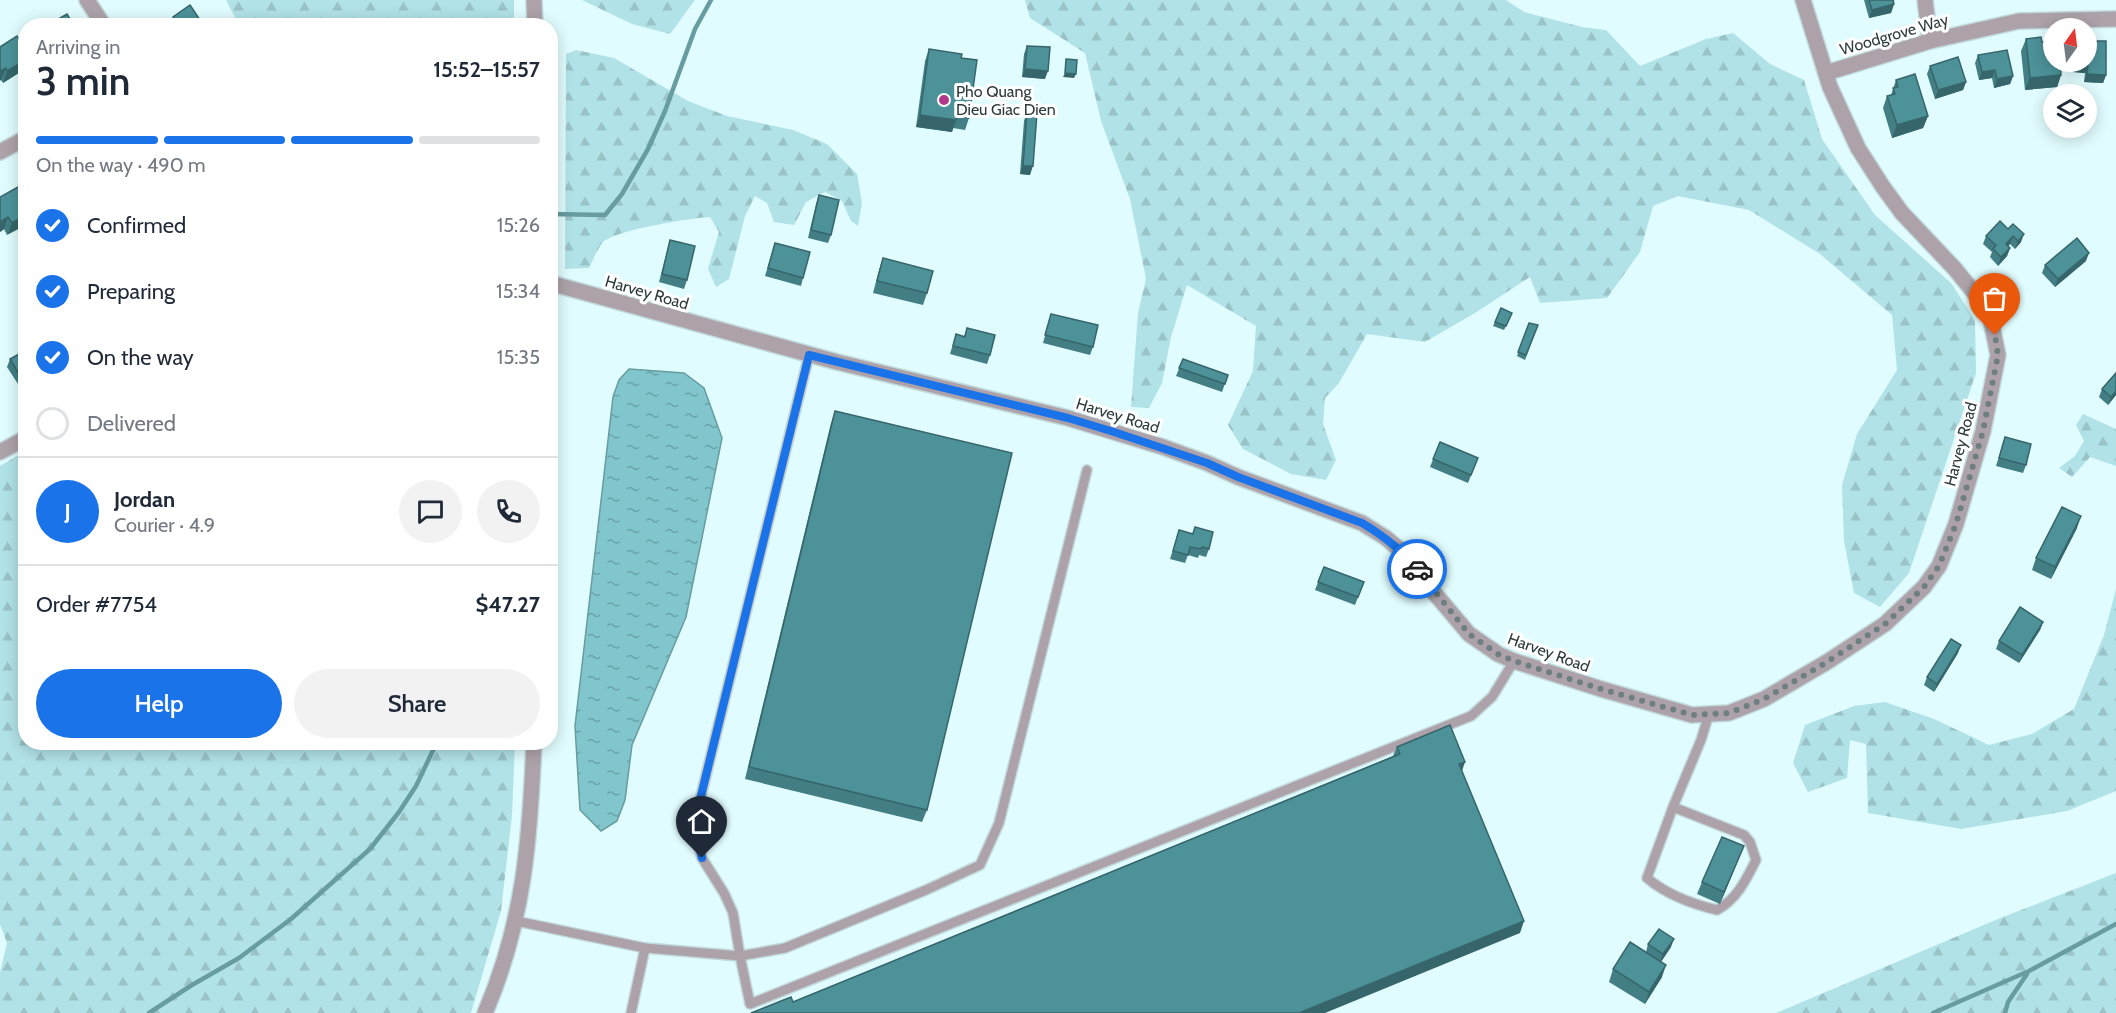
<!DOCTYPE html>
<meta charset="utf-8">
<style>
:root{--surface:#fff;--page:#f2f2f3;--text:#1f2937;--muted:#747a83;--line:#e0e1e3;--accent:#1a73e8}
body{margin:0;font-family:Cabin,sans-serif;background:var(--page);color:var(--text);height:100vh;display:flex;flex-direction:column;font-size:22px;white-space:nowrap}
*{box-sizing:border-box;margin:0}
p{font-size:20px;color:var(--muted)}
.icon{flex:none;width:33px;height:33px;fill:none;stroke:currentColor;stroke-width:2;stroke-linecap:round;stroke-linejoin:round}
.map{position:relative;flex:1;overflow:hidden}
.side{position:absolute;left:18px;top:18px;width:540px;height:732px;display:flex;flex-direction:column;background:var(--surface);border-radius:24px;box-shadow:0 3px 15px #0003}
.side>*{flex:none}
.needle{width:39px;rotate:14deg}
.fabs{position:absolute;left:2043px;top:18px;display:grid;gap:12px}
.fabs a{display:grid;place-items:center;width:54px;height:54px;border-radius:50%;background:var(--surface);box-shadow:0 3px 15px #0003;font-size:30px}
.pin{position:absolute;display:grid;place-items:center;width:51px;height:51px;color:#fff;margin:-62px -26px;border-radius:50% 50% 50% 0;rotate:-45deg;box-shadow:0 0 6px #0007}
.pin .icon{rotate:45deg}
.courier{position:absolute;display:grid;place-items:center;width:60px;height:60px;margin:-30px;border:4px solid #1a73e8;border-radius:50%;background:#fff;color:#222;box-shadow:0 2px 8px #0007}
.overview em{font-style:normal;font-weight:600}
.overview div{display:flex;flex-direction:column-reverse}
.overview{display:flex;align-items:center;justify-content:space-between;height:102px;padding:0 18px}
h1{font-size:39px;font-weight:600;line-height:45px}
.bar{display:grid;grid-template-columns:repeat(4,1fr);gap:9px 6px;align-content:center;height:72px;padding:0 18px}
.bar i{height:8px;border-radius:4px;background:var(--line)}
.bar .selected{background:var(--accent)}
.bar p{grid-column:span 4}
.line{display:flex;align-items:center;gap:15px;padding:0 18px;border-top:2px solid var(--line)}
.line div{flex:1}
.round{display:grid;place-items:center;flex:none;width:63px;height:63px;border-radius:32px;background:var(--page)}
ol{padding:0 18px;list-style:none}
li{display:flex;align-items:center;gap:18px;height:66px}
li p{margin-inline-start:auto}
li .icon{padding:6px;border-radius:50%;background:var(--accent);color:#fff;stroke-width:4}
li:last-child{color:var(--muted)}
li i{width:33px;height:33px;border:3px solid var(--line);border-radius:50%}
.cta{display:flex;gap:12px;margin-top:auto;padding:12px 18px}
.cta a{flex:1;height:69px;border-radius:36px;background:var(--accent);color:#fff;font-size:24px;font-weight:600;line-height:69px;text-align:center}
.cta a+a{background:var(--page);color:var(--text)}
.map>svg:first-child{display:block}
.forest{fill:url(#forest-firs)}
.water{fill:url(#water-ripples);stroke:#679ca1;stroke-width:1.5}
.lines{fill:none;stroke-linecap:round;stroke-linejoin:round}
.stream{stroke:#679ca1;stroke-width:4.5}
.service-casing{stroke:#c1d9db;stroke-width:12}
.minor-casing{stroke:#c1d9db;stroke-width:18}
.tertiary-casing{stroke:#c1d9db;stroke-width:18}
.service{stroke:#ada2a9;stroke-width:9}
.minor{stroke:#ada2a9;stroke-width:15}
.tertiary{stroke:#ada2a9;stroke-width:15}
.wall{fill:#427e84}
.shaded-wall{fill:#36666b}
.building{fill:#4d9299;stroke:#36666b;stroke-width:1.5}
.done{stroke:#6d7f80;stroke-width:6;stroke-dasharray:0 10.8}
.route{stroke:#1a73e8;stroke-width:8}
.poi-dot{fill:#b0378a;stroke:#fff;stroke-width:2}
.labels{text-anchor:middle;stroke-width:6;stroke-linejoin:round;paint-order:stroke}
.street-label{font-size:16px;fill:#2e3b3c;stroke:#fff}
.poi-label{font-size:16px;fill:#2e3b3c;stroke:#fff;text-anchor:start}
</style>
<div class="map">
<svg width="2116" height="1013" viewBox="0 0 2116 1013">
<defs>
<pattern id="forest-firs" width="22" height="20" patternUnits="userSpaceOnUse" patternTransform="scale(1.5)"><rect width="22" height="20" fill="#b1e2e7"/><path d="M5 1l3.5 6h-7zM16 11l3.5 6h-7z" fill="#99c3c7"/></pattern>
<pattern id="water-ripples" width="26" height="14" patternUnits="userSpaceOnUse" patternTransform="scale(1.5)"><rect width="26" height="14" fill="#80c6cc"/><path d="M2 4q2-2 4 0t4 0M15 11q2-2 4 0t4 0" fill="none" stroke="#69a2a7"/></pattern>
</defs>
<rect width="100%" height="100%" fill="#e1fcfe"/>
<!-- forest -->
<g class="forest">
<path d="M226 0H514V25L294 26 291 22 238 23Z"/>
<path d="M582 0H695L670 34 632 24Z"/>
<path d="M1025 0H1506L1524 12 1582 27 1606 30 1640 66 1706 39 1733 33 1770 64 1804 80 1822 139 1875 215 1951 283 1975 320 1976 373 1909 573 1880 607 1854 593 1844 541 1842 485 1857 434 1897 370 1892 315 1820 254 1749 210 1678 196 1653 206 1640 252 1607 298 1540 303 1530 277 1475 313 1425 342 1367 334 1339 383 1325 398 1323 424 1336 460 1326 480 1291 474 1243 449 1228 425 1253 371 1256 326 1187 285 1171 337 1162 383 1149 408 1131 407 1138 313 1146 279 1130 199 1101 121 1085 53 1030 18Z"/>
<path d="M576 50 614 58 688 101 727 116 793 130 827 144 857 174 862 203 858 226 851 221 842 201 825 192 806 202 794 225 774 222 767 203 755 196 745 216 729 279 716 287 708 269 719 232 710 217C691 218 614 230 602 243 597 250 593 260 589 268L565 269 566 54Z"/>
<path d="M2083 414 2116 429V466L2090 457 2072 477 2059 468 2075 456 2084 441 2076 425Z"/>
<path d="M25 451 26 742 515 743 512 815 501 911 471 1013H0V973L7 943 0 924V466Z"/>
<path d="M2116 589V791L2067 811 1961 829 1868 813 1866 744 1850 740 1847 778 1808 792 1793 763 1805 725 1854 706 1885 702 1934 719 1989 745 2032 734 2074 709 2104 635Z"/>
<path d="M2116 873V1013H1776L1998 919Z"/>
</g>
<!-- water -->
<path class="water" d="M629 369 684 373 704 388 722 438 686 617 632 745 625 800 617 821 601 831 580 810 575 726 613 397 619 380Z"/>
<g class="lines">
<!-- stream -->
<g class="stream">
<path d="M550 214 605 215 622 194 648 149 665 111 695 29 711 0"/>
<path d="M149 1013 192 985 239 958 291 919 370 849 399 812 416 786 437 742"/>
<path d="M1933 1013 2029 971 2116 924"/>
<path d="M2005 1013 2008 1002 2027 974"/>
</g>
<defs>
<g id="service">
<path d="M809 355 700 800 696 833 702 858 724 893 733 913 740 956 785 948 926 890 980 865 999 823 1087 470"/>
<path d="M1673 807 1647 878C1667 895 1692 904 1717 910 1737 899 1746 880 1756 860L1750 842 1744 835 1673 807 1701 740 1709 714"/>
<path d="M516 921 645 948 740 956 750 1004 1471 716 1492 697 1514 661"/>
<path d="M631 1013 645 948"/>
</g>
<g id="minor">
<path d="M87 0 104 26"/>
<path d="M1925 0 1930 41"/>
<path d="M1826 73 1930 41 2019 21 2116 19"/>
<path d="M0 152 26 138"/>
<path d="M550 283 837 362 1068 418 1163 447 1207 463 1238 477 1362 523 1386 538 1406 555 1431 589 1469 634 1498 654 1514 661 1601 689 1692 715 1729 713 1764 699 1827 662 1885 624 1924 587 1939 566 1956 524 1983 431 1998 355 1989 311 1955 269 1902 213 1883 187 1858 148 1830 87 1803 0"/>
<path d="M0 452 26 438"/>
</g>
<g id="tertiary">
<path d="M534 0 535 26"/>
<path d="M485 1013C524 922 530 840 534 742"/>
</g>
</defs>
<!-- service casing -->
<use href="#service" class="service-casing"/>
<!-- minor casing -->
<use href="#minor" class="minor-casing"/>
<!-- tertiary casing -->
<use href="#tertiary" class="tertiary-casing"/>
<!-- service -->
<use href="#service" class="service"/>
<!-- minor -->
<use href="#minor" class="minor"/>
<!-- tertiary -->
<use href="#tertiary" class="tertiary"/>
</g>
<!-- wall -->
<g class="wall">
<path d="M1864 0H1895L1893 1 1894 4 1891 13 1869 18Z"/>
<path d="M173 17 204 26H170Z"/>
<path d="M2026 39 2042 42 2061 75 2057 87 2025 90 2021 51Z"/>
<path d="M2090 41 2106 75 2103 83 2084 82 2085 73 2073 72V62H2086L2088 47Z"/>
<path d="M1027 46 1045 79 1022 77 1024 54Z"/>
<path d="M0 47 25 69 3 83 1 80Z"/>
<path d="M929 49 961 58 969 118 965 130 953 128 952 132 916 127 925 61Z"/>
<path d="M1978 55 2013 76 2010 84 1994 88 1992 78 1979 80 1975 63Z"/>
<path d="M1930 66 1966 82 1963 90 1935 99 1927 74Z"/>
<path d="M1896 80 1928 116 1923 128 1892 138 1883 108 1887 96 1891 95Z"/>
<path d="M1027 112 1030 175 1020 174 1024 121Z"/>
<path d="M819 195 831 235 828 243 808 238 816 204Z"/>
<path d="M0 197 26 200 7 235 4 229 0 232Z"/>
<path d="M2000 221 2021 242 2015 249 2010 244 2008 246 2010 248 2007 256 1998 266 1990 257 1992 252 1983 244 1986 236Z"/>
<path d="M670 240 687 280 684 289 659 282Z"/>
<path d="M775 243 803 278 801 286 765 276Z"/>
<path d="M883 258 927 293 923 305 873 293 879 270Z"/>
<path d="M2086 261 2055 287 2042 273 2045 265Z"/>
<path d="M1501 308 1512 313 1504 330 1493 326Z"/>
<path d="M1051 314 1093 347 1090 355 1043 343Z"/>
<path d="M1529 323 1538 325 1525 360 1517 356Z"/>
<path d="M967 328 990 355 987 364 950 354 956 334 964 336Z"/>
<path d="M26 350V379L18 384 7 367 10 359Z"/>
<path d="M1183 359 1228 375 1222 392 1176 376Z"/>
<path d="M2116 373V395L2108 405 2099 397 2102 389Z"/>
<path d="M835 411 927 810 922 822 745 779 831 423Z"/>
<path d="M2005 437 2026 465 2023 473 1996 466Z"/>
<path d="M1440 442 1478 458 1468 483 1430 467Z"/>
<path d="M1195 527 1209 549 1206 557 1199 555 1198 558 1188 555 1185 563 1170 559 1179 530 1192 534Z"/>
<path d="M2077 528 2051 579 2032 570 2036 558Z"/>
<path d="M1324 567 1364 582 1355 605 1315 590Z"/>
<path d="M2043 622 2040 630 2019 663 1996 649 1999 641Z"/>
<path d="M1958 653 1934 692 1924 685 1927 677Z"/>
<path d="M1397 747 1462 771 1520 933 793 1002 1393 756Z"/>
<path d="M1739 858 1720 904 1697 894 1702 882Z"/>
<path d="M1648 944 1671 947 1661 962 1662 977 1645 1004 1609 982 1613 969 1646 952Z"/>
</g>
<!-- shaded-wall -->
<g class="shaded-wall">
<path d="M1894 4 1891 13 1869 18 1872 10Z"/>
<path d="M26 60 25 69 3 83 7 71Z"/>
<path d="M2076 64 2088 65 2085 73 2073 72Z"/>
<path d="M6 68 1 80 0 81V71Z"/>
<path d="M1025 69 1048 71 1045 79 1022 77Z"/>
<path d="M1995 70 1992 78 1979 80 1982 72Z"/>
<path d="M1065 73 1076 74 1074 78 1063 77Z"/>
<path d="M2087 74 2106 75 2103 83 2084 82Z"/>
<path d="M2061 75 2057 87 2025 90 2030 78Z"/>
<path d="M2013 76 2010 84 1994 88 1997 79Z"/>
<path d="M1966 82 1963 90 1935 99 1938 90Z"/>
<path d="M920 115 956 120 952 132 916 127Z"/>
<path d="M1928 116 1923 128 1892 138 1897 125Z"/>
<path d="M1023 166H1033L1030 175 1020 174Z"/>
<path d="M26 215V225L7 235 12 223Z"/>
<path d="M8 217 4 229 0 232V222Z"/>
<path d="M2024 234 2021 242 2015 249 2018 241Z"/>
<path d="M2013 236 2010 244 2003 252 2006 244Z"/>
<path d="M2010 248 2007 256 1998 266 2001 257Z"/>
<path d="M2089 253 2086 261 2055 287 2058 279Z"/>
<path d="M26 373V379L18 384 20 376Z"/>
<path d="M2116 391V395L2108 405 2111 397Z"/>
<path d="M2081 516 2077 528 2051 579 2055 567Z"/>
<path d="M2043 622 2040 630 2019 663 2022 655Z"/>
<path d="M1961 645 1958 653 1934 692 1937 684Z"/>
<path d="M1465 762 1461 774 1459 764Z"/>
<path d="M1744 846 1739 858 1720 904 1724 892Z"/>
<path d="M1524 921 1520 933 1325 1013H1299Z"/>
<path d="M1674 939 1671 947 1660 963 1663 954Z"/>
<path d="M1666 965 1662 977 1645 1004 1649 992Z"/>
</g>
<!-- building -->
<g class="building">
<path d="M1869 0H1893L1894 4 1872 10Z"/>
<path d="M190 5 204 26H179L173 17Z"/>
<path d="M67 14 74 26H46Z"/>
<path d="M17 36 26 50V60L7 71 6 68 0 71V47Z"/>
<path d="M2041 37 2042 42 2054 41V62H2060L2061 75 2030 78 2026 39Z"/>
<path d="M2090 41H2106V75L2087 74 2088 65 2076 64V62H2086V47H2090Z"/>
<path d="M1027 46 1050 47 1048 71 1025 69Z"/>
<path d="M929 49 962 54 961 58 977 60 969 118 957 116 956 120 920 115Z"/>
<path d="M2007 50 2013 76 1997 79 1995 70 1982 72 1978 55Z"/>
<path d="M1958 57 1966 82 1938 90 1930 66Z"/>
<path d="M1066 59 1077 60 1076 74 1065 73Z"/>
<path d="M1915 74 1928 116 1897 125 1887 96 1895 94 1893 88 1898 87 1896 80Z"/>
<path d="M1027 112 1037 113 1033 166H1023Z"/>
<path d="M18 187 26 200V215L12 223 8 217 0 222V197Z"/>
<path d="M819 195 839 200 831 235 811 230Z"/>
<path d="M2000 221 2008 229 2013 224 2024 234 2018 241 2013 236 2006 244 2010 248 2001 257 1993 249 1996 245 1986 236Z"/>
<path d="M2077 238 2089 253 2058 279 2045 265Z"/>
<path d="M670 240 695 246 687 280 662 274Z"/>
<path d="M775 243 810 252 803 278 768 268Z"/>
<path d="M883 258 933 271 927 293 877 281Z"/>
<path d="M1501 308 1512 313 1506 326 1495 322Z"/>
<path d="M1051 314 1098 325 1093 347 1045 335Z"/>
<path d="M1529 323 1538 325 1526 355 1518 352Z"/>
<path d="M967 328 995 335 990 355 953 346 956 334 965 337Z"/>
<path d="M26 350V373L20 376 10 359Z"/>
<path d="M1183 359 1228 375 1225 384 1179 368Z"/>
<path d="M2116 373V391L2111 397 2102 389Z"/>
<path d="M835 411 1012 453 927 810 749 767Z"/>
<path d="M2005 437 2031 444 2026 465 1999 458Z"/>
<path d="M1440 442 1478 458 1471 475 1433 459Z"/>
<path d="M2062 507 2081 516 2055 567 2036 558Z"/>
<path d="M1195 527 1213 532 1209 549 1202 547 1201 549 1190 547 1188 555 1173 551 1179 530 1193 534Z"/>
<path d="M1324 567 1364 582 1358 597 1318 582Z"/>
<path d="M2020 607 2043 622 2022 655 1999 641Z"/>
<path d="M1951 639 1961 645 1937 684 1927 677Z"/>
<path d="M1450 725 1465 762 1459 764 1524 921 1299 1013H751L791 997 793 1002 1400 754 1397 747Z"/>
<path d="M1722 837 1744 846 1724 892 1702 882Z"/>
<path d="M1659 929 1674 939 1663 954 1648 944Z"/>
<path d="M1630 942 1666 965 1649 992 1613 969Z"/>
</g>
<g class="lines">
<!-- done -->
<path class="done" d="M1417 569 1469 634 1498 654 1514 661 1601 689 1692 715 1729 713 1747 706 1764 699 1827 662 1885 624 1924 587 1939 566 1956 524 1983 431 1998 355 1995 335"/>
<!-- route -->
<path class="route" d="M702 858 696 833 700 800 809 355 1068 418 1114 432 1207 463 1238 477 1362 523C1384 536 1401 549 1417 569"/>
</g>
<!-- markers -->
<circle class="poi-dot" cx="944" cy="100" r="6"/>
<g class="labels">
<!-- street labels -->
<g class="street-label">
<text transform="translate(1894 34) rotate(-16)" y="6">Woodgrove Way</text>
<text transform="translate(647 292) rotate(16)" y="6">Harvey Road</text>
<text transform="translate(1118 415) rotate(17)" y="6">Harvey Road</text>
<text transform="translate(1960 444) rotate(-75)" y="6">Harvey Road</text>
<text transform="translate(1549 652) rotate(20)" y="6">Harvey Road</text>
</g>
<!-- poi labels -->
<g class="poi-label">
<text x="956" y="97">Pho Quang<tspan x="956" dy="18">Dieu Giac Dien</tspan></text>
</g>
</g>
</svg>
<div class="fabs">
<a><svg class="needle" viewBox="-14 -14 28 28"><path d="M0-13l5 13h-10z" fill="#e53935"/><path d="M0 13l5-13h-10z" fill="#747a83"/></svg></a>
<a><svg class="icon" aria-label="layers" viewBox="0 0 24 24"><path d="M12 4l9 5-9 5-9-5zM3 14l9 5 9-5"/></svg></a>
</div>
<div class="pin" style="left:1995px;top:335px;background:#ea580c"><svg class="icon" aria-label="bag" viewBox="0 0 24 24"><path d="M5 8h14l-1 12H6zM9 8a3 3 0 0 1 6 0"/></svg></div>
<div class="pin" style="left:702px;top:858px;background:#1f2937"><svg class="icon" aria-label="home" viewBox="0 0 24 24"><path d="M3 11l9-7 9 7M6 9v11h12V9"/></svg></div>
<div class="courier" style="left:1417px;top:569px"><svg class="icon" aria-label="car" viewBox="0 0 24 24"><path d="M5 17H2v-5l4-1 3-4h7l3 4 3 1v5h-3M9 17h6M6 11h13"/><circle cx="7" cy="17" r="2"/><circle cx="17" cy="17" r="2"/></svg></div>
<section class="side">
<div class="overview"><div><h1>3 min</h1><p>Arriving in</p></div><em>15:52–15:57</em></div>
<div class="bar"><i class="selected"></i><i class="selected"></i><i class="selected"></i><i></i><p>On the way · 490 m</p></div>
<ol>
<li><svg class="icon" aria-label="check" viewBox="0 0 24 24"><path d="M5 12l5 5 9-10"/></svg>Confirmed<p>15:26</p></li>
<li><svg class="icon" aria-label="check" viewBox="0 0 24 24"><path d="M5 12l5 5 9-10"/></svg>Preparing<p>15:34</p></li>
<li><svg class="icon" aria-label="check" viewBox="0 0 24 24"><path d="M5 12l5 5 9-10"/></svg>On the way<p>15:35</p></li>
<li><i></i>Delivered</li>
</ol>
<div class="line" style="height:108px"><b class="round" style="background:var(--accent);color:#fff">J</b><div><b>Jordan</b><p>Courier · 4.9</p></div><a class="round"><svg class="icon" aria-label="chat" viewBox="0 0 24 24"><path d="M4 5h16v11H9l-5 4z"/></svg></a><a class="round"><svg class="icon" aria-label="phone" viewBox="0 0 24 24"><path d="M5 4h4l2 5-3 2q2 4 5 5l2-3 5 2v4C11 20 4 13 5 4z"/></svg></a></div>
<div class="line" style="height:78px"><div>Order #7754</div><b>$47.27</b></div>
<div class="cta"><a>Help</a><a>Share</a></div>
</section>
</div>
